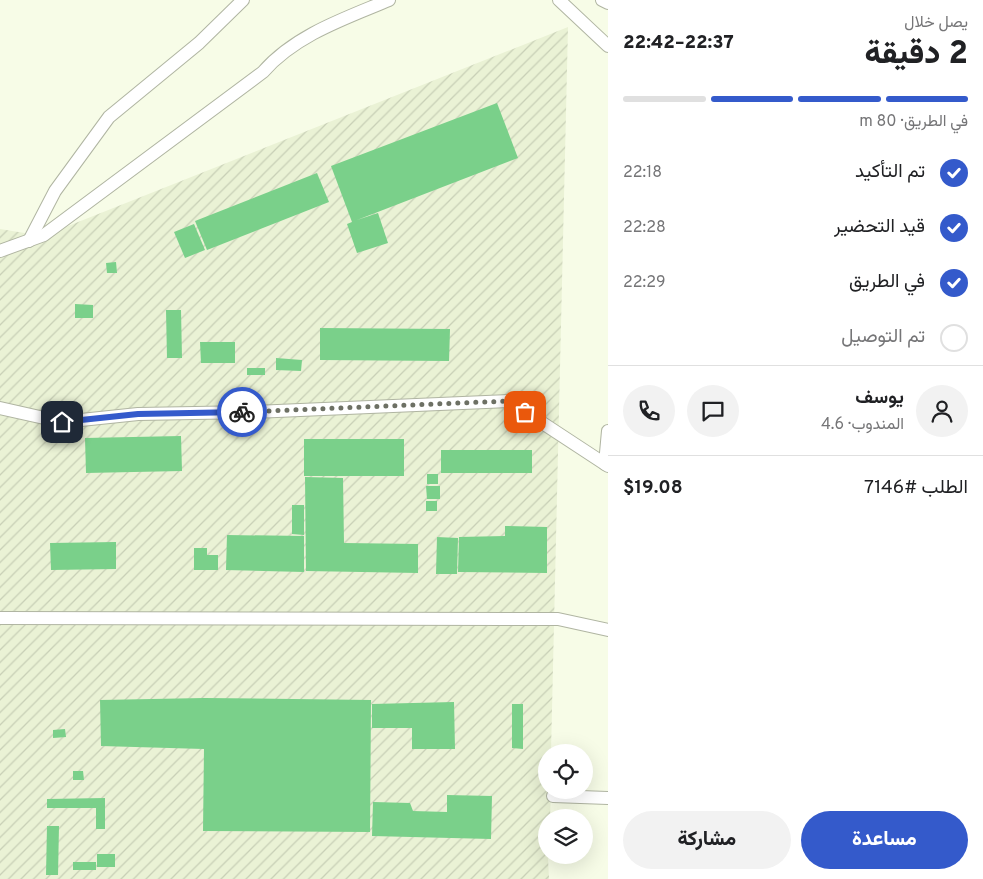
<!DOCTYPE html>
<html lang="ar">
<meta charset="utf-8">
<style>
:root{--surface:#fff;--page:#f2f2f2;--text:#202124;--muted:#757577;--line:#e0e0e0;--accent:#345acb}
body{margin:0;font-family:Overpass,Vazirmatn,sans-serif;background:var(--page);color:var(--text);direction:rtl;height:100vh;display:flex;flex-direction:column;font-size:19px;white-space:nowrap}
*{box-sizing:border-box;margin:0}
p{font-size:16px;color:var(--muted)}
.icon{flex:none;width:28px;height:28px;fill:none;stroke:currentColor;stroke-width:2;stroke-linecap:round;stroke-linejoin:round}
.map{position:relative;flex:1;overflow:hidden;direction:ltr}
.drawer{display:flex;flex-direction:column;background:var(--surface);width:375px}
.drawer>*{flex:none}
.controls{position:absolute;left:538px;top:744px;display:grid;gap:10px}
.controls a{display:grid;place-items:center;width:55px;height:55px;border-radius:50%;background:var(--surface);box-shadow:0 5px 20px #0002;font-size:25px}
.pin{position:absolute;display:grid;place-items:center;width:42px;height:42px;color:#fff;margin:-21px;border-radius:10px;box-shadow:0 2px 8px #0006}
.courier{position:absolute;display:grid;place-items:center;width:50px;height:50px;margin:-25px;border:4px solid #345acb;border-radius:50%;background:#fff;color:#222;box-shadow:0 1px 6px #0007}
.summary em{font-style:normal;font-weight:800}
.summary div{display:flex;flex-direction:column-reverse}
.summary{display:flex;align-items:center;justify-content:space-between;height:85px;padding:0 15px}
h1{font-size:32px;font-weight:800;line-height:38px}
.bar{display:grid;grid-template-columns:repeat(4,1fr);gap:8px 5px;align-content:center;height:60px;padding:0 15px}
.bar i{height:6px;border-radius:4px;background:var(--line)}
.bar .active{background:var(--accent)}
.bar p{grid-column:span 4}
.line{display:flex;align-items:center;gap:12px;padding:0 15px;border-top:1px solid var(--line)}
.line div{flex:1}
.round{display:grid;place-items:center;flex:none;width:52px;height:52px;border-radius:26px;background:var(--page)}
ol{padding:0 15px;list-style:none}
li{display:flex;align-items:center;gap:15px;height:55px}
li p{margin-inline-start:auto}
li .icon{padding:5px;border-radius:50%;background:var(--accent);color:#fff;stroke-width:4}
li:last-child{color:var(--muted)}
li i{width:28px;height:28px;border:2px solid var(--line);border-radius:50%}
.primary-button{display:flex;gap:10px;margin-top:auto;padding:10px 15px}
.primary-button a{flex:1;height:58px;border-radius:30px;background:var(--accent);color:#fff;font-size:20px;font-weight:800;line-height:58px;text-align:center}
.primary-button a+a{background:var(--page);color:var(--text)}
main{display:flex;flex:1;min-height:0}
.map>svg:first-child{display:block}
.industrial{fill:url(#industrial-furrows)}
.building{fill:#7ad08a}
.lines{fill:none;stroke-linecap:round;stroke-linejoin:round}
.minor-casing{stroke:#b0b5a2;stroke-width:14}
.minor{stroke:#fff;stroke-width:12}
.done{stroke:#6d7064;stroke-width:5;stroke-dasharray:0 9}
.route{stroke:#345acb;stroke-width:6}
</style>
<main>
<section class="drawer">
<div class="summary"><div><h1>2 دقيقة</h1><p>يصل خلال</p></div><em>22:37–22:42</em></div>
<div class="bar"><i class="active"></i><i class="active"></i><i class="active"></i><i></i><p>في الطريق · 80 m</p></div>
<ol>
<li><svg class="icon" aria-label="check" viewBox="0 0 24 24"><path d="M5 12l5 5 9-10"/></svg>تم التأكيد<p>22:18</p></li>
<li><svg class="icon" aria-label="check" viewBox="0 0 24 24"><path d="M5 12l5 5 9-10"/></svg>قيد التحضير<p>22:28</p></li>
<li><svg class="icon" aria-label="check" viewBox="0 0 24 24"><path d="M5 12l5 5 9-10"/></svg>في الطريق<p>22:29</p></li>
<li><i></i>تم التوصيل</li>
</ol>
<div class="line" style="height:90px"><a class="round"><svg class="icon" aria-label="person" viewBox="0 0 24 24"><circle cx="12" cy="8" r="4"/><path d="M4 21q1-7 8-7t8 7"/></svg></a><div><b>يوسف</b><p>المندوب · 4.6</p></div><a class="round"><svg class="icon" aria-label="chat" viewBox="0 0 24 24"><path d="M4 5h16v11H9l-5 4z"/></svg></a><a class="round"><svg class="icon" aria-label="phone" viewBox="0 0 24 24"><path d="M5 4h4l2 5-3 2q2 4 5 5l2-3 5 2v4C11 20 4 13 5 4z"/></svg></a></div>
<div class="line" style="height:65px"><div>الطلب #7146</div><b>$19.08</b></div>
<div class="primary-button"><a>مساعدة</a><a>مشاركة</a></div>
</section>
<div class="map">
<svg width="608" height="879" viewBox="0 0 608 879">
<defs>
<pattern id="industrial-furrows" width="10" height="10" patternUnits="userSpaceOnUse" patternTransform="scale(1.25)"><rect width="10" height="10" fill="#eaf2d5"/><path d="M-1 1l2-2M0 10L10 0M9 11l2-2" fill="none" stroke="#c8cfb6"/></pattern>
</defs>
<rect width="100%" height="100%" fill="#f7fce7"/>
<!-- industrial -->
<path class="industrial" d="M568 27 551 752H546V790H551L550 817 546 818 549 879H0V229L43 236Z"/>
<!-- building -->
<g class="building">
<path d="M497 103 518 158 357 220 378 213 388 243 357 253 347 224 352 222 331 166Z"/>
<path d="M317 173 329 202 207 250 195 221Z"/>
<path d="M194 224 205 250 185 258 174 232Z"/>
<path d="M116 262 117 273H107L106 263Z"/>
<path d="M75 304 93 305V318H75Z"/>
<path d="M166 310H181L182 358H167Z"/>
<path d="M320 328 450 329 449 361 320 360Z"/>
<path d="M200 342H235V363H201Z"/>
<path d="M276 358 302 360 301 371 276 370Z"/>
<rect x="247" y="368" width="18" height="7"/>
<path d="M181 436 182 471 86 473 85 438Z"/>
<rect x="304" y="439" width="100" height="37"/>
<rect x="441" y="450" width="91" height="23"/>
<rect x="427" y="474" width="11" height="10"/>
<path d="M305 477 343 478 344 543 418 544V573L306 571Z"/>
<path d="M426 486H440V499H427Z"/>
<rect x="426" y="501" width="11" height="10"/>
<path d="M292 505H304V535L292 534Z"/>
<path d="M505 526 547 527V573L458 572 459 537 505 536Z"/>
<path d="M227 535 304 536V572L226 570Z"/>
<path d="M437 537 458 538 457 574H436Z"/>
<path d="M116 542V569L51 570 50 543Z"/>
<path d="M194 548H207V555H218V570H194Z"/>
<path d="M204 698 371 700 370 832 203 831 204 749 101 746 100 700Z"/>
<path d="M454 702 455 749H412V728H372V704Z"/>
<path d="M512 704H523V749L512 748Z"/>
<path d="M65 729 66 737 53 738V730Z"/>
<path d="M73 771H83L84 780H73Z"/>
<path d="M447 795 492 796 491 839 372 836 373 802 410 803 413 811 447 812Z"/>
<path d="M105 798V829H96V808H47V799Z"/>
<path d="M47 826H59L58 875H46Z"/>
<rect x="97" y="854" width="18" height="13"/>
<rect x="73" y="862" width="23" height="8"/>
</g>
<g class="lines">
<defs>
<g id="minor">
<path d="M559 0 608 46"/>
<path d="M602 0 608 3"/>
<path d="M29 241 55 191 109 117 199 43 243 0"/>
<path d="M0 251 44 235 263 72C295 35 346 18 389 0"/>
<path d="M0 408 62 422 138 414 252 412 509 401 608 466"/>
<path d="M605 464 608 431"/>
<path d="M0 618 558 619 608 630"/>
<path d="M553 796 608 798"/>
</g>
</defs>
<!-- minor casing -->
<use href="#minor" class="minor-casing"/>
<!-- minor -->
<use href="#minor" class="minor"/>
</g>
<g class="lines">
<!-- done -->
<path class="done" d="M242 412 509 401 525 412"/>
<!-- route -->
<path class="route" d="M62 422 138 414 242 412"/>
</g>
</svg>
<div class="controls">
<a><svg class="icon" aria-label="locate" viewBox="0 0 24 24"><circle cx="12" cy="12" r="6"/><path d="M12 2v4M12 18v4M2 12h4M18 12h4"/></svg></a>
<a><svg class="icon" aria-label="layers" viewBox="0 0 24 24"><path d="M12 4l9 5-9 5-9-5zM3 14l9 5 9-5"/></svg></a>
</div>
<div class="pin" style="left:525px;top:412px;background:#ea580c"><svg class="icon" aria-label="bag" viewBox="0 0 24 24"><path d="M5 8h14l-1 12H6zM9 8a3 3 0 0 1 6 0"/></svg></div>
<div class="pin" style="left:62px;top:422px;background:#1f2937"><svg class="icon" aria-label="home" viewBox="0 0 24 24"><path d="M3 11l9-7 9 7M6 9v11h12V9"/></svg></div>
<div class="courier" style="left:242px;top:412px"><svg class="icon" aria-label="bike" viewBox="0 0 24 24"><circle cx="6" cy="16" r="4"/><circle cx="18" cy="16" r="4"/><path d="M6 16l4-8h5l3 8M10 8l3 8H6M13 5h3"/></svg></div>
</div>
</main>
